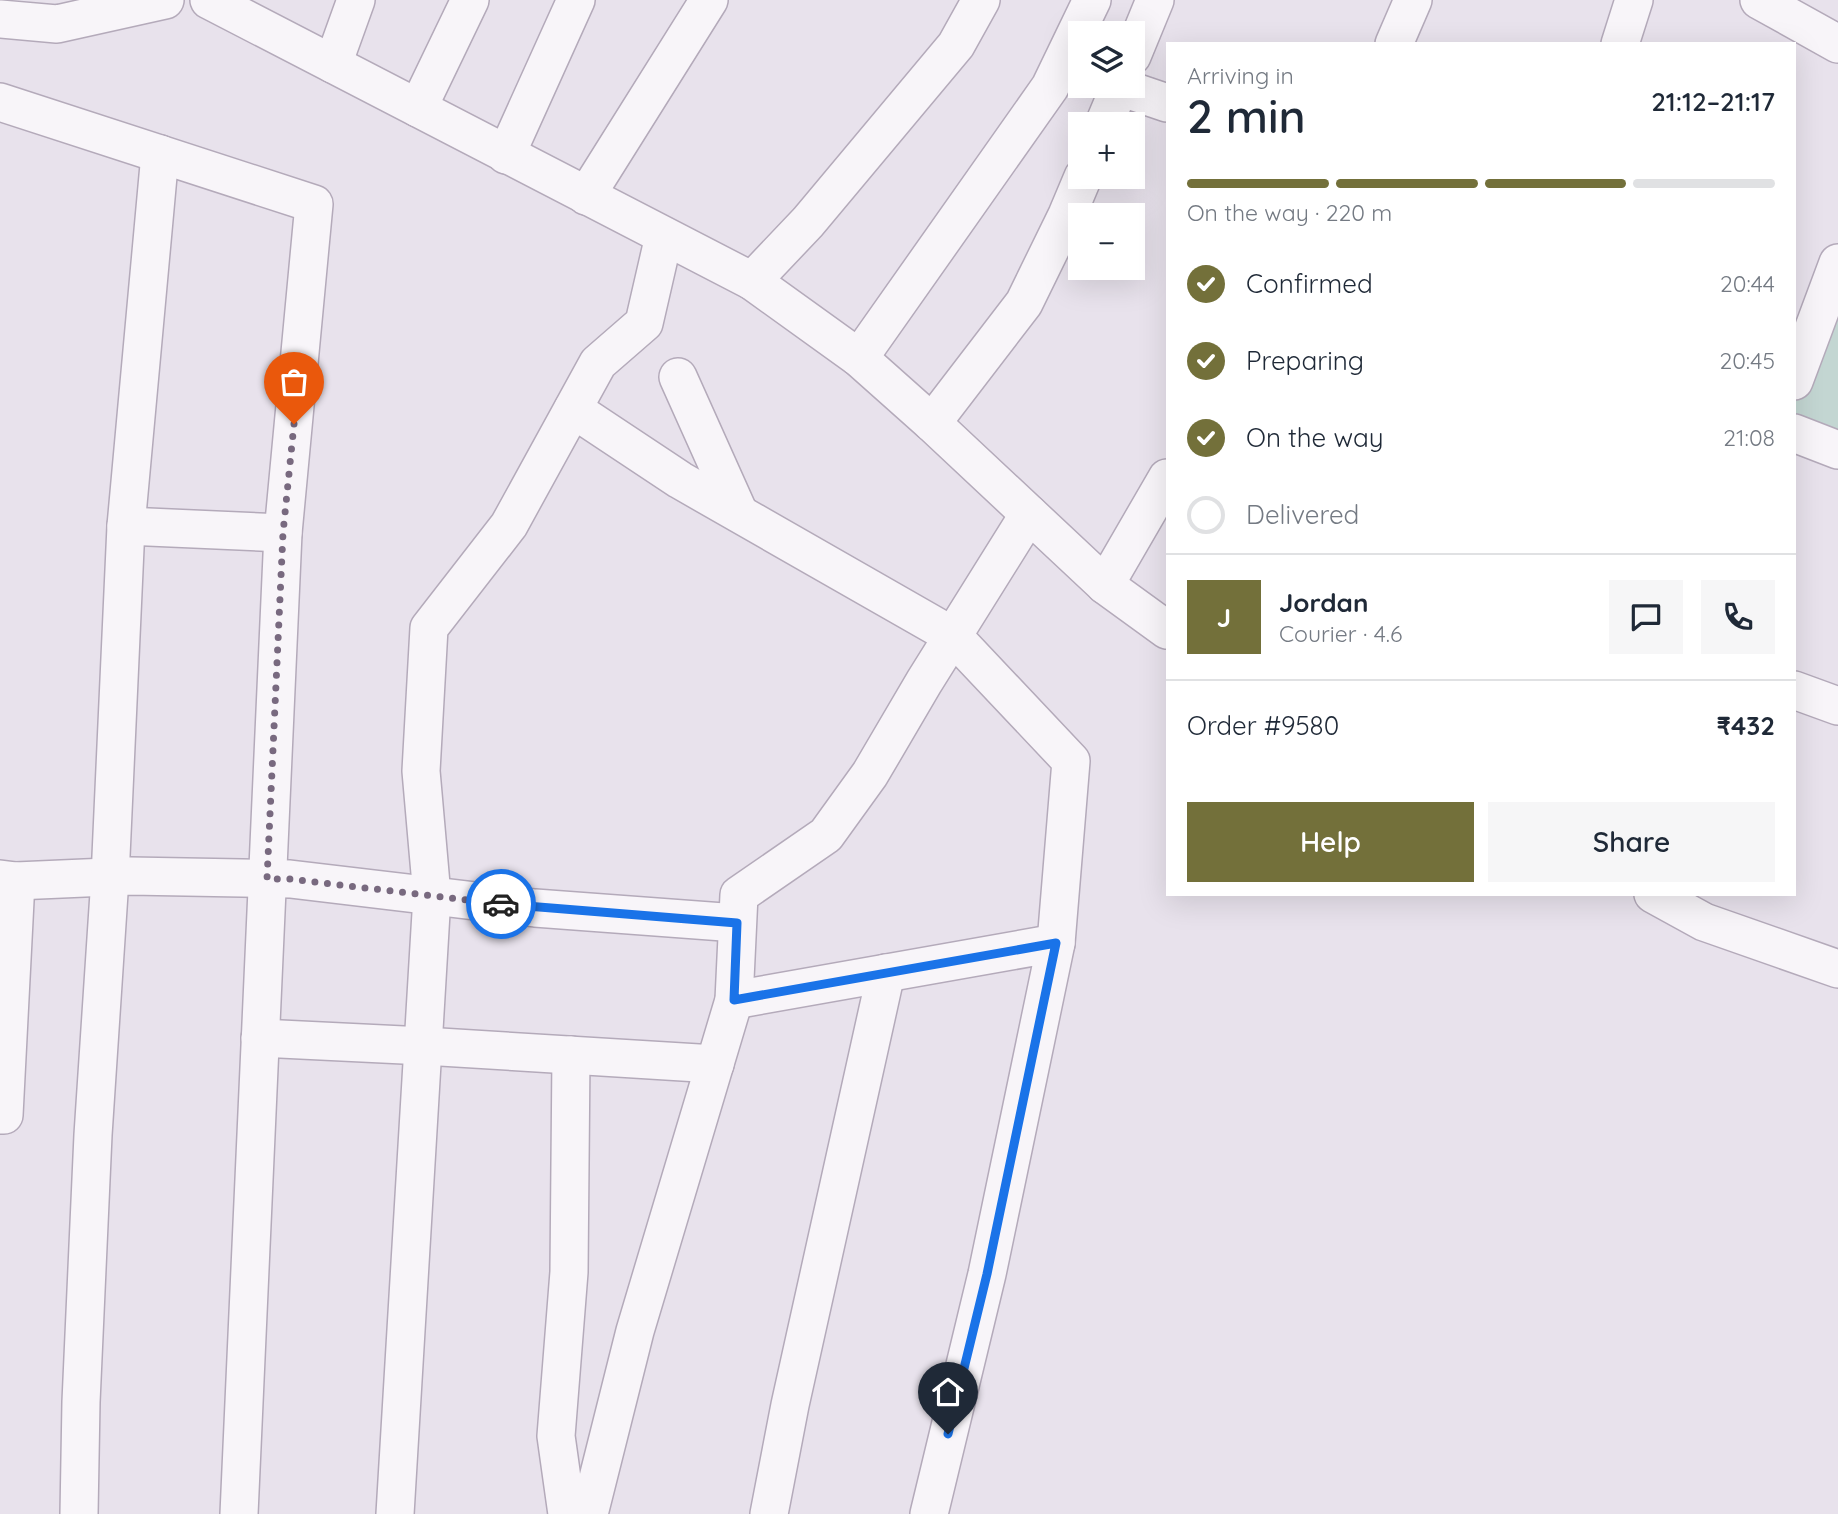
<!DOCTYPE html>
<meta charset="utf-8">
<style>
:root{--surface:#fff;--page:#f6f6f7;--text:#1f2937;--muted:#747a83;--line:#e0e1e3;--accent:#73703a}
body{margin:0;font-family:Quicksand,sans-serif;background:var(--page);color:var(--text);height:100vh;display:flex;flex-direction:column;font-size:26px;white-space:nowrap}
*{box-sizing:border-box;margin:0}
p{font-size:23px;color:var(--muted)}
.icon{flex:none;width:38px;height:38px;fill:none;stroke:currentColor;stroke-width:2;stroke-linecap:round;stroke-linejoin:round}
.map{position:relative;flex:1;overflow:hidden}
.drawer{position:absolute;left:1166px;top:42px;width:630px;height:854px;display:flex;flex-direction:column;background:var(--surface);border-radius:0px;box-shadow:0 7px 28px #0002}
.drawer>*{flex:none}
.buttons{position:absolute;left:1068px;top:21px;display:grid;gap:14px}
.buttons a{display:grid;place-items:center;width:77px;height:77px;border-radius:0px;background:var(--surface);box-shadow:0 7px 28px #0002;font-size:35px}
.pin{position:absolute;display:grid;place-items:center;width:60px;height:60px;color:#fff;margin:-72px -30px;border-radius:50% 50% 50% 0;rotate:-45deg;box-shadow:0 0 7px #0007}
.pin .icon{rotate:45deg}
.courier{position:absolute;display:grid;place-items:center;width:70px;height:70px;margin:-35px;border:5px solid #1a73e8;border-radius:50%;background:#fff;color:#222;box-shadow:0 2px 9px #0007}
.overview em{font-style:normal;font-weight:600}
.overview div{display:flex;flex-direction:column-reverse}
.overview{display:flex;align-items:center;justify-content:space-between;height:119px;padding:0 21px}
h1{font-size:46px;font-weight:600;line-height:52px}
.bar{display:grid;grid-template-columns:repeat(4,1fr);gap:10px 7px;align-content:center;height:84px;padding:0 21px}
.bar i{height:9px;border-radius:5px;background:var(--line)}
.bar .current{background:var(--accent)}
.bar p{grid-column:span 4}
.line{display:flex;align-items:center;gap:18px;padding:0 21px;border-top:2px solid var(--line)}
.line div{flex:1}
.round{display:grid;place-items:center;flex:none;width:74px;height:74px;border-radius:0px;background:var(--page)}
ol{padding:0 21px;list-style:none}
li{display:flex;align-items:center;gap:21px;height:77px}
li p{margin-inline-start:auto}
li .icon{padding:7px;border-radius:50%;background:var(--accent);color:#fff;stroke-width:4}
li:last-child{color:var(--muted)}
li i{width:38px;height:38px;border:4px solid var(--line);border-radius:50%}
.button{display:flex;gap:14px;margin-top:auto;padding:14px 21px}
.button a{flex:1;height:80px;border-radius:0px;background:var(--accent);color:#fff;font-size:28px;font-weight:600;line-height:80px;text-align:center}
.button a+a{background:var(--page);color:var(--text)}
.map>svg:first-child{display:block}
.green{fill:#c3d6d2}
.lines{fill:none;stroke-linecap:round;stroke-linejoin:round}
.minor-casing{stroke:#b4aaba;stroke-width:40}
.minor{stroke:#f8f5f9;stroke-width:37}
.done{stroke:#78697f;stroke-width:7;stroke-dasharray:0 12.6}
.route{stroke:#1a73e8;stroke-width:9}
</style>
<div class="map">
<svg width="1838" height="1514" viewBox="0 0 1838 1514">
<rect width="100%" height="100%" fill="#e8e2ec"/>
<!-- green -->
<path class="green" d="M1838 263V450L1794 433V381Z"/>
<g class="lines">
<defs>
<g id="minor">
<path d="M209 0 752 281 859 358 932 423 1105 585 1167 630"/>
<path d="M1759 0 1838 44"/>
<path d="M0 19 57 24 165 0"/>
<path d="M1394 44 1413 0"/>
<path d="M1620 44 1634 0"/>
<path d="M1132 56 1155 0"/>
<path d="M333 64 356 0"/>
<path d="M1120 87 1167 103"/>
<path d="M0 102 314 204 283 533 239 1514"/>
<path d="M418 108 470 0"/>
<path d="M1104 124 1120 86"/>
<path d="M506 155 576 0"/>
<path d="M586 196 709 0"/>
<path d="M752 281 808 222 956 45 981 0"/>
<path d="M859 358 1050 87 1092 0"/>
<path d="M678 377 739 513"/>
<path d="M1794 381 1838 263"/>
<path d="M573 409 680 480 953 636 1071 761 1056 943"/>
<path d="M932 423 1024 303 1067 215 1083 177"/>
<path d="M1794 433 1838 450"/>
<path d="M126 526 283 533"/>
<path d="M1105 585 1167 478"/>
<path d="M1794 690 1838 706"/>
<path d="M0 879 16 881 130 876 290 879 535 908 737 923"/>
<path d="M1653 894 1704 922 1838 969"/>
<path d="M734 1000 1056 943 987 1274 929 1514"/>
<path d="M260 1038 424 1046 715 1064"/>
<path d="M0 1115H4L16 881"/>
<path d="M79 1514 81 1402 93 1135 110 878 126 526 160 154"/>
<path d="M395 1514 432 896 421 771 429 628 509 525 598 363 644 323 664 236"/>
<path d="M567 1514 556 1436 569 1272 571 1055"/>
<path d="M589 1514 635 1331 734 1000 739 895 826 835 870 774 924 682 1029 514"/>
<path d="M769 1514 790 1405 886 973"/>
</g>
</defs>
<!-- minor casing -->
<use href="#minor" class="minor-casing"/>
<!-- minor -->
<use href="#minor" class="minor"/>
</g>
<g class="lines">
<!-- done -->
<path class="done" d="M294 424 283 533 267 879H290L501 904"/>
<!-- route -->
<path class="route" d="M501 904 737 923 734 1000 1056 943 987 1274 948 1434"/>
</g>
</svg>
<div class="buttons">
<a><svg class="icon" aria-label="layers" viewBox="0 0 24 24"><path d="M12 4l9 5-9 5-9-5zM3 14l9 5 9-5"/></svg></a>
<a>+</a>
<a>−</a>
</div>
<div class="pin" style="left:294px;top:424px;background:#ea580c"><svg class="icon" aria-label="bag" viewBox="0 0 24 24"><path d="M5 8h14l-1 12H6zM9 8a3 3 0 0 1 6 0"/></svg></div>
<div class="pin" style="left:948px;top:1434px;background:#1f2937"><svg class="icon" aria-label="home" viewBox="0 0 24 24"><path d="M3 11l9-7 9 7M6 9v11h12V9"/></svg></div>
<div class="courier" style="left:501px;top:904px"><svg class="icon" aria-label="car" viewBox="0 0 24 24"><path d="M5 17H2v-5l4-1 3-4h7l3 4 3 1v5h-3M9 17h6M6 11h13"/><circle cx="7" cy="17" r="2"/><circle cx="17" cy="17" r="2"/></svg></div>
<section class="drawer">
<div class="overview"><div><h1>2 min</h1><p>Arriving in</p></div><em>21:12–21:17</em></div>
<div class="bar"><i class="current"></i><i class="current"></i><i class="current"></i><i></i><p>On the way · 220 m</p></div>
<ol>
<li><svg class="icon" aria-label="check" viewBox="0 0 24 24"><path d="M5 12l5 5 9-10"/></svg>Confirmed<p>20:44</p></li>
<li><svg class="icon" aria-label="check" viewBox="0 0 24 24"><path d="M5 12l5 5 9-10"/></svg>Preparing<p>20:45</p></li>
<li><svg class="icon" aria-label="check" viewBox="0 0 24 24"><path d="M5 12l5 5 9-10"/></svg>On the way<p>21:08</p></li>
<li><i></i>Delivered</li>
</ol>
<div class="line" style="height:126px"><b class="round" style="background:var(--accent);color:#fff">J</b><div><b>Jordan</b><p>Courier · 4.6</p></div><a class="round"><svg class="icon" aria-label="chat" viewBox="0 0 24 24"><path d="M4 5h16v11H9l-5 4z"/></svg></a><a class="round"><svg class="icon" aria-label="phone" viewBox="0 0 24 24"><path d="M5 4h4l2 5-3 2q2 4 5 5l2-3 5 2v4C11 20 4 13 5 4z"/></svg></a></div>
<div class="line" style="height:91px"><div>Order #9580</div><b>₹432</b></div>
<div class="button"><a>Help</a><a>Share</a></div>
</section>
</div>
